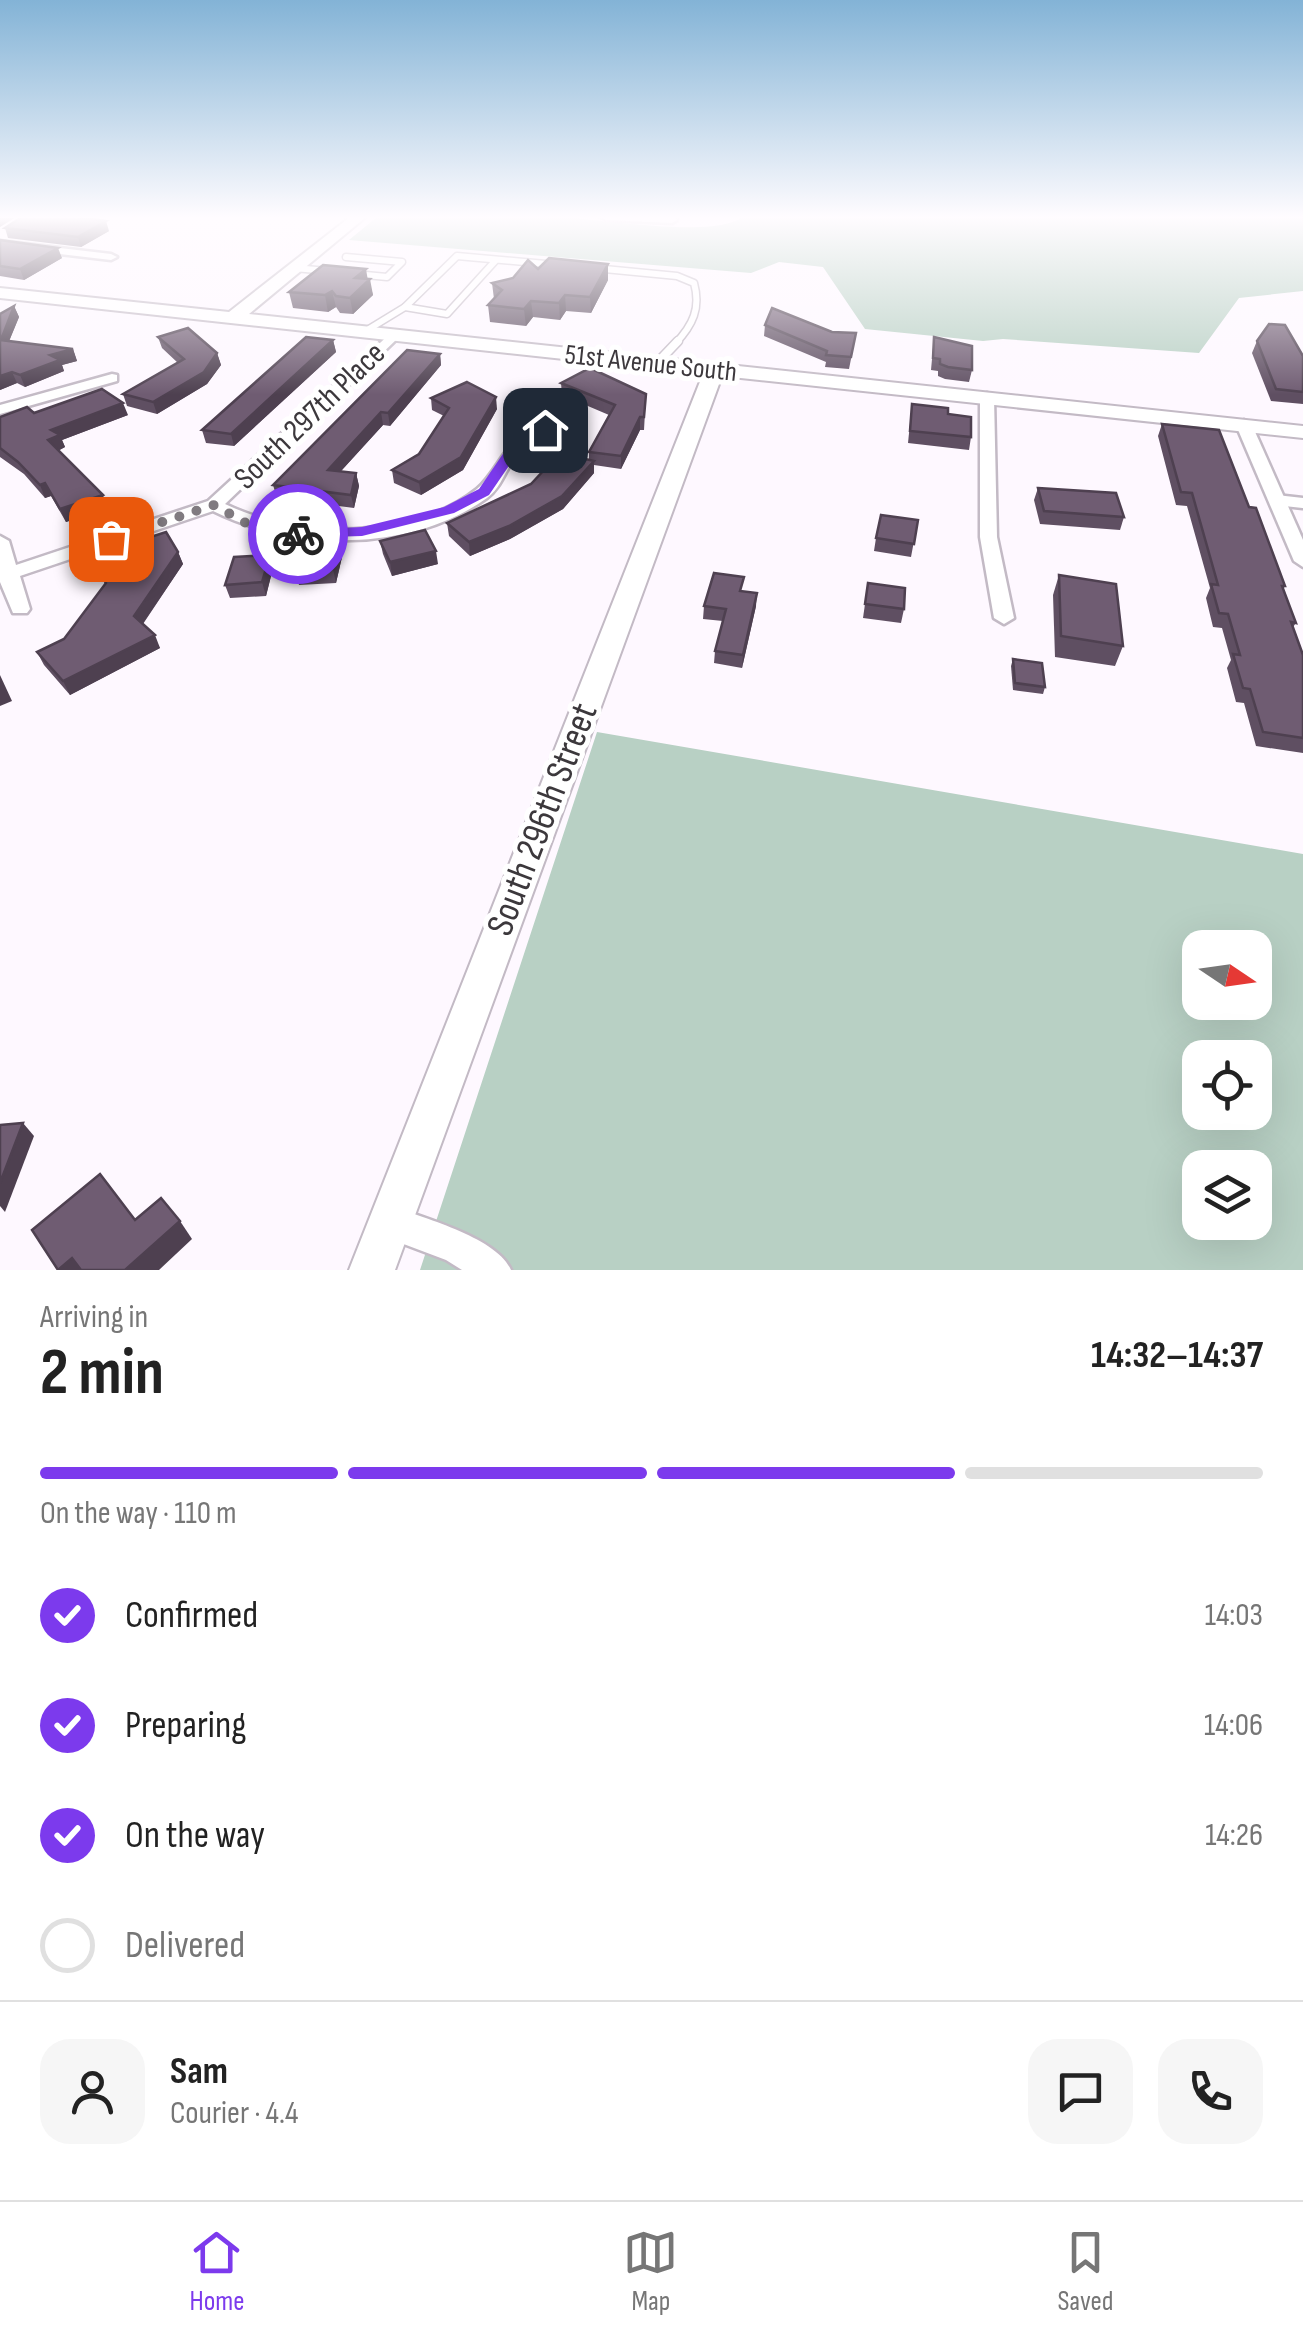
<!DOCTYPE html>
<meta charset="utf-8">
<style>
:root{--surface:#fff;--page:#f6f6f6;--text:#222;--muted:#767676;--line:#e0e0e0;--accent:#7c3aed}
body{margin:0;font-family:"Sofia Sans Condensed",sans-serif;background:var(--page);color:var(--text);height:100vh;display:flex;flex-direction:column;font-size:38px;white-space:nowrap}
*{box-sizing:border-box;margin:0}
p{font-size:32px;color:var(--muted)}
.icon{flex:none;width:55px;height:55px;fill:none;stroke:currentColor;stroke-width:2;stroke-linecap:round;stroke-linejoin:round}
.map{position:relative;height:1270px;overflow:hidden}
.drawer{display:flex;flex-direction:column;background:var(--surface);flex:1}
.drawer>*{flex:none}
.needle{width:65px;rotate:103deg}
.fabs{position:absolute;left:1182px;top:930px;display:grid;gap:20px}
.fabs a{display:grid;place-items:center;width:90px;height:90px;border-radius:20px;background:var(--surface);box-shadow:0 10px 40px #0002;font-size:50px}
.pin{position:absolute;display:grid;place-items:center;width:85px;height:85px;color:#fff;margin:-42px;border-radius:20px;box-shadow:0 5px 15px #0006}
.courier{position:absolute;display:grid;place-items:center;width:100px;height:100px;margin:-50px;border:8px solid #7c3aed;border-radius:50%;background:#fff;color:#222;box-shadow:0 2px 12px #0007}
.summary em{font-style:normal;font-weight:700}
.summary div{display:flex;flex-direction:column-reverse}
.summary{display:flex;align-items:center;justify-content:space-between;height:170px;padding:0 40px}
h1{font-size:65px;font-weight:700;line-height:75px}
.bar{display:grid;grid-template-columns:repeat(4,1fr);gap:15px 10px;align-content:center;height:120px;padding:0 40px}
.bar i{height:12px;border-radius:8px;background:var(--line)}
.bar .active{background:var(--accent)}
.bar p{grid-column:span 4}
.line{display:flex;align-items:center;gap:25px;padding:0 40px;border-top:2px solid var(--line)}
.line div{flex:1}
.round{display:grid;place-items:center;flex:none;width:105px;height:105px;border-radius:30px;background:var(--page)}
ol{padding:0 40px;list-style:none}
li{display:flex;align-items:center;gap:30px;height:110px}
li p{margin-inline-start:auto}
li .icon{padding:10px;border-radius:50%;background:var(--accent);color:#fff;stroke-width:4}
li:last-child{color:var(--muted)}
li i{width:55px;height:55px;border:5px solid var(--line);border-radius:50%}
.tabs{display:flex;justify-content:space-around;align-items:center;height:140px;border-top:2px solid var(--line);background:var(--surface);font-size:28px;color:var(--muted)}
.tabs a{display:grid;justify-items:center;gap:5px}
.tabs .active{color:var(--accent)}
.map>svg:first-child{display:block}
.green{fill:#b8d0c4;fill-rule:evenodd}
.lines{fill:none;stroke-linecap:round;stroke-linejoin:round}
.lane-far2-casing{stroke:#c3bac5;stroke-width:9}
.lane-far1-casing{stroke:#c3bac5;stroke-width:11}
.lane-casing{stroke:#c3bac5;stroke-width:15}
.street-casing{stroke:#c3bac5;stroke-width:5}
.secondary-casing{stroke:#c3bac5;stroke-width:4}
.lane-far2{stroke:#fff;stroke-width:6}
.lane-far1{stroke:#fff;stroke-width:8}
.lane{stroke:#fff;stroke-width:10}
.street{fill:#fff;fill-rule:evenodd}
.secondary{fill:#fff;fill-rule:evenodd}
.wall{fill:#5f4f62}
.shaded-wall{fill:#4e4050}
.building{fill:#6f5c72;stroke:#4e4050;stroke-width:2.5}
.route{fill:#7c3aed}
.done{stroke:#807b80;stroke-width:10;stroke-dasharray:0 18}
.labels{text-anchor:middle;stroke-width:10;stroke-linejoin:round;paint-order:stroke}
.far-street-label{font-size:28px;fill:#3c383c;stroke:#fff}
.street-label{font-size:32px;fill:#3c383c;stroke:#fff}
.near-street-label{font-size:38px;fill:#3c383c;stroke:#fff}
</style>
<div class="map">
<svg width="1303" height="1270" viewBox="0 0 1303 1270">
<rect width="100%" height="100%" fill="#fef8ff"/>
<!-- green -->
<g class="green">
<path d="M377 217C438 217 500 214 561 217 599 219 716 239 742 217H1303V291L1239 298 1199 353 1003 339 983 341 865 329 823 267 779 262 751 273 349 240Z"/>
<path d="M597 732 1303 854V1270H420ZM1200 948H1255V1002H1200ZM1200 1058H1255V1112H1200ZM1200 1168H1255V1222H1200Z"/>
</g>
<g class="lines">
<defs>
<g id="lane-far2">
<path d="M346 257 402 262 387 277 355 274"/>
<path d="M496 260 447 314 405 307 457 256 557 265"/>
<path d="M294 268 328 271"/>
<path d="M594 268 677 276 694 283C701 308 693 325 675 344"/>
<path d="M364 332 405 307"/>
</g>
<g id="lane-far1">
<path d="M657 363 678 341"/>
<path d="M1276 500 1295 502"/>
</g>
<path id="lane" d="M1276 500 1303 503"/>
<g id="street">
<path d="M601 217H674L677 220 672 223 606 220Z"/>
<path d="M0 241 111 254 117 257 111 260 0 247Z"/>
<path d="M393 331 398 332V338L225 504C297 539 412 541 477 489 501 469 511 422 550 427V433C540 439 527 445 518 454 506 467 502 487 487 498 410 553 294 551 213 511L20 576 30 609 27 613H13L0 582V536L9 541 16 565 208 501Z"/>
<path d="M112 374 117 375V381L0 414V405Z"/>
<path d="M987 393 994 397 997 537 1014 618 1004 624 994 618 980 537V397Z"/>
<path d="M1244 420 1252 425 1303 540V567L1294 561 1236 425Z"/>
<path d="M389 1205C422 1218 497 1237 511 1270H462L446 1260 377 1234 372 1222 377 1210Z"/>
</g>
<path id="secondary" d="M350 217H366L249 314 1303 426V438L722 376 395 1270H349L703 374 0 298V288L229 312Z"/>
</defs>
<!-- lane-far2 casing -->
<use href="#lane-far2" class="lane-far2-casing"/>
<!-- lane-far1 casing -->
<use href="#lane-far1" class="lane-far1-casing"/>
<!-- lane casing -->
<use href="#lane" class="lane-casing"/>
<!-- street casing -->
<use href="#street" class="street-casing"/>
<!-- secondary casing -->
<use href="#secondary" class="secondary-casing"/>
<!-- lane-far2 -->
<use href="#lane-far2" class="lane-far2"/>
<!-- lane-far1 -->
<use href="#lane-far1" class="lane-far1"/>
<!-- lane -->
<use href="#lane" class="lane"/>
<!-- street -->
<use href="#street" class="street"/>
<!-- secondary -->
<use href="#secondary" class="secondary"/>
</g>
<!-- wall -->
<g class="wall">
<path d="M5 228 109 231 81 247 8 238Z"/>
<path d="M0 240 62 258 24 280 0 276Z"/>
<path d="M538 269 608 280 591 313 566 311 560 320 533 317 526 326 490 322 488 305 494 299 492 283 513 278Z"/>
<path d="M368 279 373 295 353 314 340 313 336 307 328 312 293 308 289 292Z"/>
<path d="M14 306 19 317 9 341 73 349 77 361 62 365 64 371 25 387 17 383 0 390Z"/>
<path d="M765 325 832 332 854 344 849 369 825 367 826 362 764 336Z"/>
<path d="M158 337 217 353 221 365 207 384 157 414 127 406 123 394 178 363 162 348Z"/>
<path d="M934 337 972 370 969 382 945 379 938 376V371L931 370Z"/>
<path d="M333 340 336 352 234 446 206 443 202 430Z"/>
<path d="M1257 341 1303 356V404L1271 401 1252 353Z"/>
<path d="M440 354 441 365 390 426 383 425 341 471 356 473 359 486 354 508 277 498 273 485Z"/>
<path d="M561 383 646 394 644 430H640L621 469 594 465V473L563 509 510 539 470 556 449 536 447 523 589 460V452L609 415 562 395Z"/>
<path d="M431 398 497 409 463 470 421 495 394 483 392 470 419 454 444 416 432 410Z"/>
<path d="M912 404 948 414 971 437 969 450 908 443Z"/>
<path d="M34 413 128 415 62 440 65 447 58 451 108 508 66 522 51 496 45 498 24 474 0 457V417Z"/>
<path d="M1162 424 1249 507 1285 586 1283 590 1296 623 1293 627 1303 655V753L1256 746 1244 703 1236 702 1227 668 1231 660 1222 628 1213 627 1206 598 1210 588 1187 506 1176 505 1158 436Z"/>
<path d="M1038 488 1124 517 1120 530 1040 524 1034 500Z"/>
<path d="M918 520 911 557 874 551 876 538Z"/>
<path d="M380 541 438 564 392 576 383 554Z"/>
<path d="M339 543 342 557 336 583 299 585 295 571Z"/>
<path d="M178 552 183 564 143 624 160 648 70 695 44 665 37 652 64 639 105 584 92 556Z"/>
<path d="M270 555 273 568 266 596 230 598 225 585Z"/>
<path d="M1059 575 1123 646 1115 666 1055 657 1053 595Z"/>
<path d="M868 583 904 609 901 623 863 618Z"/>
<path d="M743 591 756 606 742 668 714 663 715 651 723 621 703 619 704 606Z"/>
<path d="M1013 659 1045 687 1043 694 1013 690 1011 666Z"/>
</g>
<!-- shaded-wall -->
<g class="shaded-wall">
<path d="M0 217H16L0 227Z"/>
<path d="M106 221 109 231 81 247 78 237Z"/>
<path d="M58 248 62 258 24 280 20 269Z"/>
<path d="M608 264V280L591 313 590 297Z"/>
<path d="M366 269 368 281 370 279 373 295 353 314 350 298 355 278Z"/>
<path d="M332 291 336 307 328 312 325 295Z"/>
<path d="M565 295 566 311 560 320 559 303Z"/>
<path d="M531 301 533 317 526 326 524 309Z"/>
<path d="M14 306 19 317 5 351 1 340Z"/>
<path d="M333 340 336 352 234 446 231 434Z"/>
<path d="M73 349 77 361 62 365 64 371 25 387 20 375 50 355Z"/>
<path d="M217 353 221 365 207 384 157 414 153 402Z"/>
<path d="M440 354 441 365 390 426 388 413Z"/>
<path d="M12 372 17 383 0 390V376Z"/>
<path d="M496 397 497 409 463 470 421 495 419 482Z"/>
<path d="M123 403 128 415 62 440 65 447 53 453 48 440 51 430Z"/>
<path d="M381 412 383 425 331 482 328 470Z"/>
<path d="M640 417V430L621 469V456Z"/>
<path d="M594 461V473L563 509 510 539 470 556 469 542Z"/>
<path d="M356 473 359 486 354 508 351 495Z"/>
<path d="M45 483 51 496 45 498 40 485Z"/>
<path d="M103 495 108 508 66 522 60 509Z"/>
<path d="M339 543 342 557 336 583 333 569Z"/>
<path d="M436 551 438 564 392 576 390 562Z"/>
<path d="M178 552 183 564 139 629 134 616Z"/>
<path d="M270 555 273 568 266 596 262 582Z"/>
<path d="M757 593 756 606 742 668 743 655Z"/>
<path d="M155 635 160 648 70 695 63 681Z"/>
<path d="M0 675 12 701 0 706Z"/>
<path d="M23 1123 34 1136 5 1212 0 1206V1183Z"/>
<path d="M180 1221 192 1239 159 1270H125Z"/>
<path d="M72 1258 83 1270H58Z"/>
</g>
<!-- building -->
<g class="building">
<path d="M22 217H77L106 221 78 237 5 228Z"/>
<path d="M0 240 58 248 20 269 0 266Z"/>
<path d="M549 258 608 264 590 297 565 295 559 303 531 301 524 309 488 305 502 290 492 283 513 278 528 260 538 269Z"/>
<path d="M323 265 366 269 355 278 370 279 350 298 336 296 332 291 325 295 289 292Z"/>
<path d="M14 306 1 340 73 349 50 355 60 360 20 375 12 372 0 376V314Z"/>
<path d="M772 308 832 332 856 333 851 357 826 355 827 351 765 325Z"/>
<path d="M1269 324 1285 325 1303 356V392L1276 389 1257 341Z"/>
<path d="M188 328 217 353 204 372 153 402 123 394 184 359 158 337Z"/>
<path d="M306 337 333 340 231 434 202 430Z"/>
<path d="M934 337 972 346V370L948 367 940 364V359L933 358Z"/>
<path d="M407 350 440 354 388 413 381 412 328 470 356 473 351 495 273 485Z"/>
<path d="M590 368 646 394 644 417H640L621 456 589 452 615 405 561 383Z"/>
<path d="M467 382 496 397 461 457 419 482 392 470 419 454 449 408 431 398Z"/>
<path d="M102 389 123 403 51 430 60 435 48 440 103 495 60 509 45 483 40 485 18 462 0 448V417L27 407 34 413Z"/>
<path d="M912 404 948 408V414L971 417V437L910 431Z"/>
<path d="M1162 424 1219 430 1249 507 1256 508 1285 586H1282L1296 623 1291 622 1303 655V738L1263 732 1250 689 1243 688 1233 654 1240 655 1228 614 1219 613 1211 584 1218 585 1192 493 1181 492Z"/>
<path d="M560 453 594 461 562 496 509 526 469 542 447 523 531 484Z"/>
<path d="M1038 488 1116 493 1124 517 1044 511Z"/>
<path d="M881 515 918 520 914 544 876 538Z"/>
<path d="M425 530 436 551 390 562 380 541Z"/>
<path d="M166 532 178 552 134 616 155 635 63 681 37 652 64 639 106 583 92 556Z"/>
<path d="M339 543 333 569 295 571 303 545Z"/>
<path d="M270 555 262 582 225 585 234 557Z"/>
<path d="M714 573 744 577 740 591 757 593 743 655 715 651 726 609 704 606Z"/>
<path d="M1059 575 1116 584 1123 646 1061 636Z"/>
<path d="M868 583 905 588 904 609 865 604Z"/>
<path d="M1013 659 1042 663 1045 687 1015 683Z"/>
<path d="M23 1123 0 1183V1125Z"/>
<path d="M100 1174 135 1220 161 1198 180 1221 125 1270H81L72 1258 58 1270 32 1230Z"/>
</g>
<!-- sky -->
<linearGradient id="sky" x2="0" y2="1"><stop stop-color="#83b3d6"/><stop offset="0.55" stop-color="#fffcff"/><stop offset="1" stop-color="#fffcff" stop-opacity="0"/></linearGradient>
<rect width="1303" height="395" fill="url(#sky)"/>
<!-- route -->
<path class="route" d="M540 427 551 430 519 451 489 495 454 513 362 536 298 538 291 534 298 530 362 527 444 507 479 489 509 445Z"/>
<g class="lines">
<!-- done -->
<path class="done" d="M111 539 214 505 246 523 298 534"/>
</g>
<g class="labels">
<!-- far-street labels -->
<g class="far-street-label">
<text transform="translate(651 362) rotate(6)" y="10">51st Avenue South</text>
</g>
<!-- street labels -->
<g class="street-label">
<text transform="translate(309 415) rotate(-44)" y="11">South 297th Place</text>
</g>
<!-- near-street labels -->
<g class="near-street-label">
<text transform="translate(541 819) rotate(-69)" y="13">South 296th Street</text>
</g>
</g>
</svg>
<div class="fabs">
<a><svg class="needle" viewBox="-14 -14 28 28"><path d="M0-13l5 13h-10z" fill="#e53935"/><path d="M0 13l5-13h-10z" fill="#767676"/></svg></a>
<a><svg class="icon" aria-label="locate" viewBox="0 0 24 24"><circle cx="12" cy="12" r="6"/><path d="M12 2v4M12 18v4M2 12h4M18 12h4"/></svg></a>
<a><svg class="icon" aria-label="layers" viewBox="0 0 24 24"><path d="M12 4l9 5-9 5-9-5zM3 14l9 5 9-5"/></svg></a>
</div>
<div class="pin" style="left:111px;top:539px;background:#ea580c"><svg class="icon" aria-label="bag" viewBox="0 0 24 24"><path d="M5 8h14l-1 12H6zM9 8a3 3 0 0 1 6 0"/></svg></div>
<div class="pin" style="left:545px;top:430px;background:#1f2937"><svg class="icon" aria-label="home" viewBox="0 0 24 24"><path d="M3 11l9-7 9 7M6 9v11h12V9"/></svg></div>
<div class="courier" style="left:298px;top:534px"><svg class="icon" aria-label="bike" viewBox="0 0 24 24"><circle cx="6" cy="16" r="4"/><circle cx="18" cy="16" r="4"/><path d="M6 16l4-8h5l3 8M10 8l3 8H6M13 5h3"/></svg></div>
</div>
<section class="drawer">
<div class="summary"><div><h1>2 min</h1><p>Arriving in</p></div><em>14:32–14:37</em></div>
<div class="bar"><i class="active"></i><i class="active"></i><i class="active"></i><i></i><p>On the way · 110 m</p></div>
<ol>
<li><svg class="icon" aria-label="check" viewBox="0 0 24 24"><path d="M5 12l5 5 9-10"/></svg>Confirmed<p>14:03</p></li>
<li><svg class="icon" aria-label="check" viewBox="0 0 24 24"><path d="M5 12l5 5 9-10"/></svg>Preparing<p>14:06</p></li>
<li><svg class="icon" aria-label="check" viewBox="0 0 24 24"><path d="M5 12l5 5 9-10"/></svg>On the way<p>14:26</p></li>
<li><i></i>Delivered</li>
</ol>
<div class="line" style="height:180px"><a class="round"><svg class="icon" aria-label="person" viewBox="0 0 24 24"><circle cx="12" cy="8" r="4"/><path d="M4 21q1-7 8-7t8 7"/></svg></a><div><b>Sam</b><p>Courier · 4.4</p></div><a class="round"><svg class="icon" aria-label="chat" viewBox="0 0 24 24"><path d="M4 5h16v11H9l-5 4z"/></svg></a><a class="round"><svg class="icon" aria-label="phone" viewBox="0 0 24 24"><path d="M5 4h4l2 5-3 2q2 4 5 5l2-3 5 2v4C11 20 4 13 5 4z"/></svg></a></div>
</section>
<nav class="tabs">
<a class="active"><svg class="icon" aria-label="home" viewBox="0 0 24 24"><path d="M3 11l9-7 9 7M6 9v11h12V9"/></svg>Home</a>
<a><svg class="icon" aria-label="map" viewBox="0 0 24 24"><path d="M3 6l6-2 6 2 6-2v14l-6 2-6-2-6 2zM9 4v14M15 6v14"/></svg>Map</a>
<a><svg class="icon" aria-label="saved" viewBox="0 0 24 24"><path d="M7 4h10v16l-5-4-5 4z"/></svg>Saved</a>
</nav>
